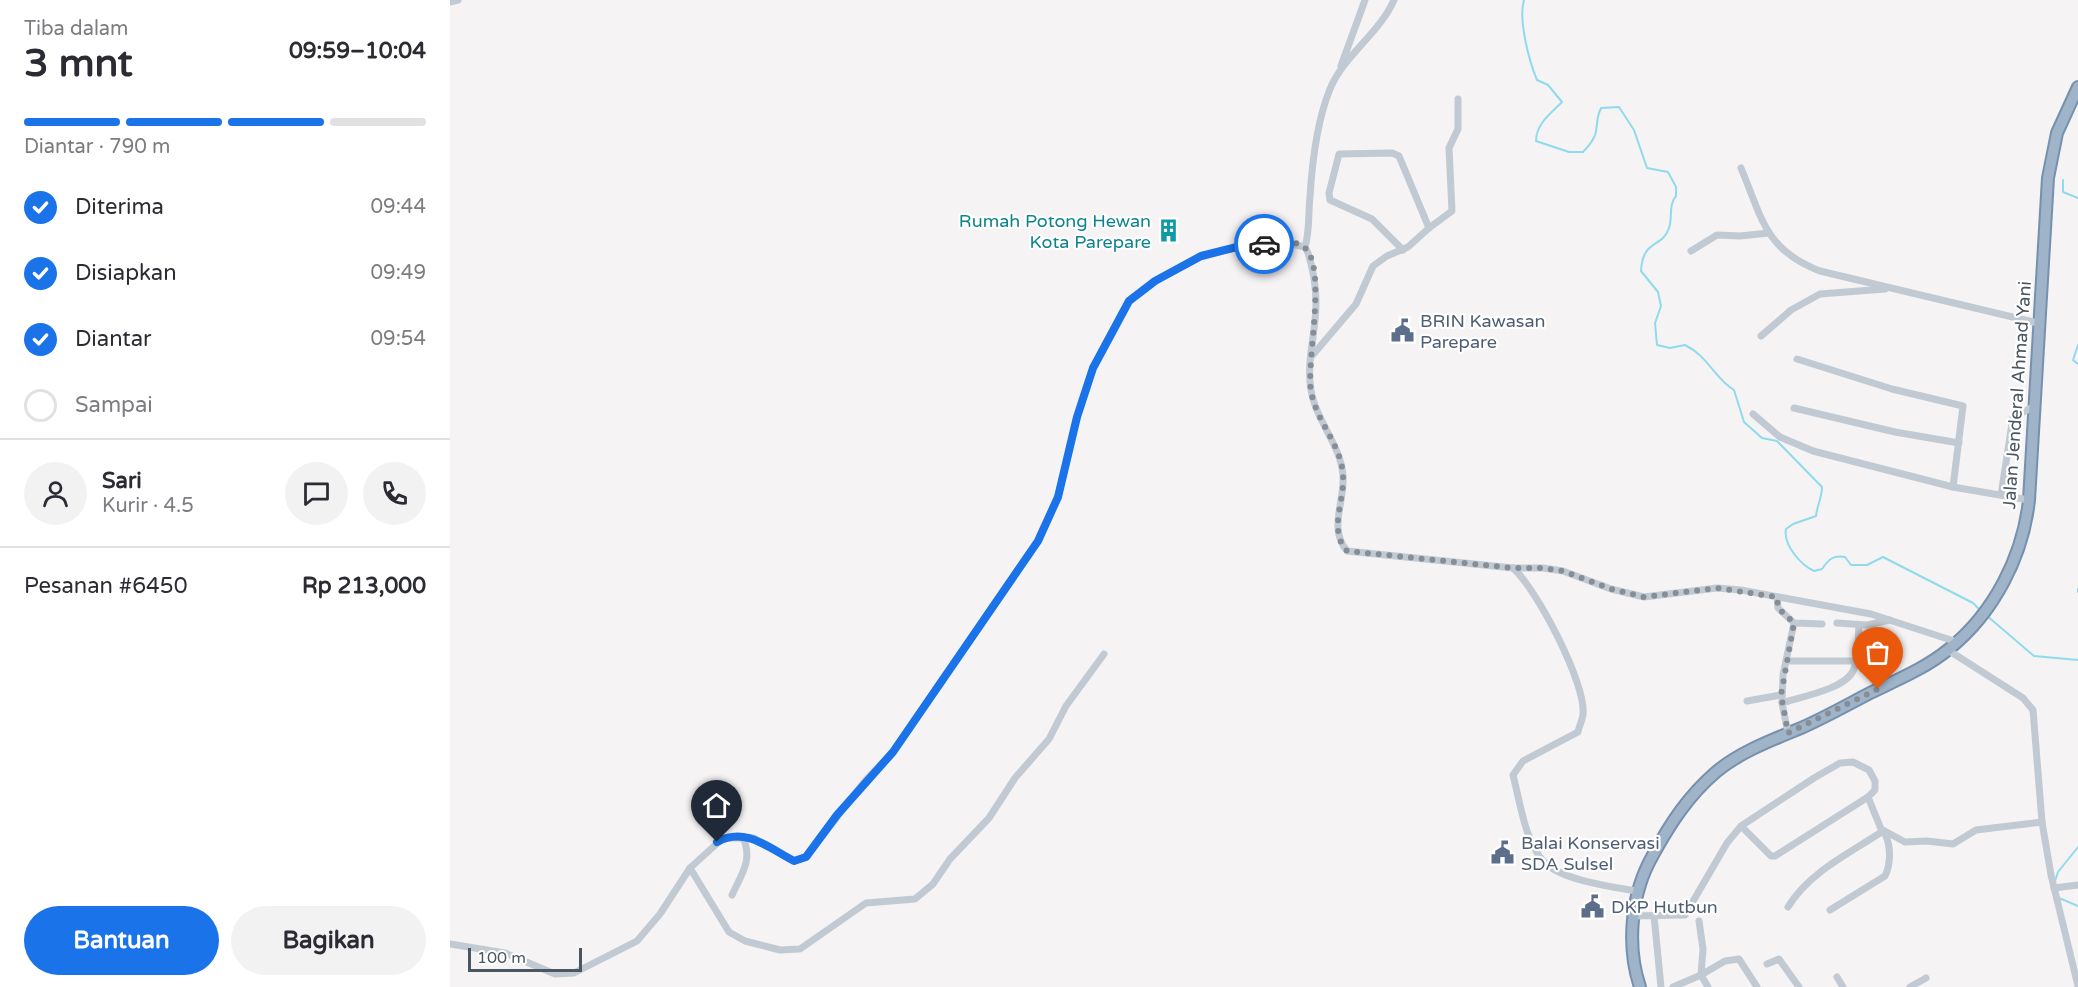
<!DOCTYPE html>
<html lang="id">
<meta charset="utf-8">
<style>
:root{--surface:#fff;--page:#f2f2f3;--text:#2b2b33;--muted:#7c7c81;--line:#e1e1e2;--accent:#1a73e8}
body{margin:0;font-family:"Varela Round",sans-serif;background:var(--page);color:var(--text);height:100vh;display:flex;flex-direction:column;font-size:22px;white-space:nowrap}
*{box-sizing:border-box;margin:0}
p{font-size:20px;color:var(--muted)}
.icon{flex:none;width:33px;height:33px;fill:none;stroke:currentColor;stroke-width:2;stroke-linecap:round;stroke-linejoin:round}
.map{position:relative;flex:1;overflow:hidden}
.drawer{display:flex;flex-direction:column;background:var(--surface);width:450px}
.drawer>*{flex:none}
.scale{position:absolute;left:18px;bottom:15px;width:114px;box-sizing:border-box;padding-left:6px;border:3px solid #4a5661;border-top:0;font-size:16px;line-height:21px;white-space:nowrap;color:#4a5661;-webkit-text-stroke:4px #fff;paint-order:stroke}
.pin{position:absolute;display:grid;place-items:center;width:51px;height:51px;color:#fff;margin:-62px -26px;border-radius:50% 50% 50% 0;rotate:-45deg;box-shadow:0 0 6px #0007}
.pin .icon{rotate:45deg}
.courier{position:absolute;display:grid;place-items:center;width:60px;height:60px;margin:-30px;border:4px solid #1a73e8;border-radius:50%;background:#fff;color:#222;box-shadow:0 2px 8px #0007}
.headline em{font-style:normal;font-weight:800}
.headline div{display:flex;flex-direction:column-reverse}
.headline{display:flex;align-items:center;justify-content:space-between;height:102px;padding:0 24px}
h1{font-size:39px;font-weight:800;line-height:45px}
.bar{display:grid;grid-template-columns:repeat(4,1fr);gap:9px 6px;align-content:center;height:72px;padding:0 24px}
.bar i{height:8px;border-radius:4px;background:var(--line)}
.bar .on{background:var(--accent)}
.bar p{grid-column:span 4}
.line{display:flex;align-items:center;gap:15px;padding:0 24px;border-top:2px solid var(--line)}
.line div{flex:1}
.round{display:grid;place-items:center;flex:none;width:63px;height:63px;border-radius:32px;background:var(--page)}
ol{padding:0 24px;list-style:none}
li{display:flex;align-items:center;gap:18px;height:66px}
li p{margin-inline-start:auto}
li .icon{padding:6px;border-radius:50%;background:var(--accent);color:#fff;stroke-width:4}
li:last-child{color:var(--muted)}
li i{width:33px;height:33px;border:3px solid var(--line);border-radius:50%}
.button{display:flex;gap:12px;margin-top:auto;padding:12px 24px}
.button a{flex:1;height:69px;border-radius:36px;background:var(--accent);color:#fff;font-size:24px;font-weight:800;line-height:69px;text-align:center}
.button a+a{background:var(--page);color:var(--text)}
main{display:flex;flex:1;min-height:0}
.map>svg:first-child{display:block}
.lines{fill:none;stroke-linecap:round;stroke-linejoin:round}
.stream{stroke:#90daee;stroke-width:2}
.trunk-casing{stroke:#7690ad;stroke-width:14}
.minor{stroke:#c1cad2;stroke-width:7}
.trunk{stroke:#9fb4c9;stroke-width:10}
.done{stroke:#868d94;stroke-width:6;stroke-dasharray:0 10.8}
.route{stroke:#1a73e8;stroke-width:8}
.labels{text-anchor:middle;stroke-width:4.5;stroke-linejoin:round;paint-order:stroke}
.culture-label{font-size:18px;fill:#0d838f;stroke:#fff;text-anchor:end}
.service-label{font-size:18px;fill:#4e5e75;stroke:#fff;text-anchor:start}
.street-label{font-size:18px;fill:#4a5661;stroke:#fff}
</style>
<main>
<section class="drawer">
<div class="headline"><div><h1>3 mnt</h1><p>Tiba dalam</p></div><em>09:59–10:04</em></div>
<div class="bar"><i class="on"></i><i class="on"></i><i class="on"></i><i></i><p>Diantar · 790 m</p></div>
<ol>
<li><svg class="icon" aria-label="check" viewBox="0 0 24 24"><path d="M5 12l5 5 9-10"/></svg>Diterima<p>09:44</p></li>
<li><svg class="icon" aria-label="check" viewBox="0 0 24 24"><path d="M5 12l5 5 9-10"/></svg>Disiapkan<p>09:49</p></li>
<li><svg class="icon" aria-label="check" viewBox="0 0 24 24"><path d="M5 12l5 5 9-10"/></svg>Diantar<p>09:54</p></li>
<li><i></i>Sampai</li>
</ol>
<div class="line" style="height:108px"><a class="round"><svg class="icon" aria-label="person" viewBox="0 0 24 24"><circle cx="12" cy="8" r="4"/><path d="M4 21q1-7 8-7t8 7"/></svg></a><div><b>Sari</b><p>Kurir · 4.5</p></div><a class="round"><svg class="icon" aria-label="chat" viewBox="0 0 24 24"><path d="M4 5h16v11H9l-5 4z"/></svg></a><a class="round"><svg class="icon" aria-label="phone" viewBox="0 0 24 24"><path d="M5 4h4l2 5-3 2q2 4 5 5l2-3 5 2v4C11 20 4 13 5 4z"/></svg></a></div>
<div class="line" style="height:78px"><div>Pesanan #6450</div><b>Rp 213,000</b></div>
<div class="button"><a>Bantuan</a><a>Bagikan</a></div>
</section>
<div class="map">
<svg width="1628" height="987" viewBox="0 0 1628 987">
<rect width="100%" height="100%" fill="#f5f3f3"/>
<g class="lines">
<!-- stream -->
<g class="stream">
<path d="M1074 0C1068 19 1079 61 1087 80L1098 85 1112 102C1101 113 1086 124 1086 141L1119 152H1133C1154 130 1142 127 1151 108L1169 107 1184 130 1197 168 1218 172 1226 187V196C1218 205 1223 217 1219 228 1212 249 1193 238 1191 271L1208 292 1211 306 1205 323 1207 345 1220 348 1235 345C1258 356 1265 379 1284 390L1294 422 1312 438 1327 441 1372 487C1372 498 1367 505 1366 516L1343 524 1336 529C1333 545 1351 565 1364 571L1372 569C1379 559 1383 555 1395 557L1401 565H1417L1433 557 1523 603 1531 611"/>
<path d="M1613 180V192L1628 198"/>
<path d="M1628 345 1623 360 1628 364"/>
<path d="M1628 589V592"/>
<path d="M1536 615 1584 656 1628 660"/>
<path d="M1605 881 1608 872 1628 847"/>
<path d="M1609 898 1628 906"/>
</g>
<defs>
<path id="trunk" d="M1190 987C1176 945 1181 893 1203 855 1220 824 1238 796 1266 772 1290 752 1322 740 1351 728 1374 718 1397 705 1420 693 1447 680 1476 668 1499 649 1544 613 1573 556 1579 500L1598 178 1607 133 1628 87"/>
</defs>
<!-- trunk casing -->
<use href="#trunk" class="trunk-casing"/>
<!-- minor -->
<g class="minor">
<path d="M0 2 8 0"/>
<path d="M891 66 915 0"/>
<path d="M1291 168C1312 218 1315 250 1370 271L1588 323"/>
<path d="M855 247C860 231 858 214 860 197 862 163 867 121 880 89 894 55 929 34 944 0"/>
<path d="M953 250 922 219 880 200 879 193 889 154 942 153 949 156 979 228"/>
<path d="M1241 251 1267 235 1290 236 1319 233"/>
<path d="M1311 336 1341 310 1370 294 1435 289"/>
<path d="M861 357 906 304 923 266 937 256 958 247 979 228 1002 211 999 148 1008 129V99"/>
<path d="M1347 359 1442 389 1513 406 1503 487"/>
<path d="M1344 408 1445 432 1509 443"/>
<path d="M1303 414 1330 437 1363 451 1503 487 1579 500"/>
<path d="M1551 495 1563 417 1583 407"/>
<path d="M1063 568C1086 588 1136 683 1133 714 1133 719 1129 726 1128 732L1073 761 1063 775C1070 802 1075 842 1094 862 1111 880 1162 887 1186 891"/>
<path d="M1327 597 1328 608 1344 623 1372 624"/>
<path d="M1387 623 1417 625 1440 620"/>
<path d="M1498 650 1573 698 1583 710 1592 822 1601 875 1628 986"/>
<path d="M1336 661H1405"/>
<path d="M1297 701 1331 695"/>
<path d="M1332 703 1333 675 1344 623"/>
<path d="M1338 733 1332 703C1350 697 1395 689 1403 671 1409 658 1408 639 1409 625"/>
<path d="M1418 797 1431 829 1455 842 1477 841 1503 844 1526 830 1592 822"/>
<path d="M240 868 279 932 295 941 330 950 350 949 416 903 465 899 483 884 500 859 539 818 565 778 599 739 616 706 654 654"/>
<path d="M1604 888 1628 885"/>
<path d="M282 895C292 873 303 860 293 837"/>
<path d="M1338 907C1359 872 1400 853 1433 831"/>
<path d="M1380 910 1435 876C1441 864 1441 846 1435 834"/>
<path d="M1184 916 1235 915 1277 843 1291 826 1364 778 1390 763 1403 762 1419 770 1425 781V790L1418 797 1325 856H1321L1291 826"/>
<path d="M1204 916 1211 987"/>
<path d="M1249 921 1253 949 1251 975"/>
<path d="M0 944 55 953 105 974 124 973 187 941 210 914 240 868 273 838H304L344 861 356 857 415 781 443 752 588 541 608 497 627 417 643 368 679 301 705 281 751 257 795 245 832 242 855 247 858 253C863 269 866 286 866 303 866 333 856 361 861 390 866 421 891 445 893 476 895 501 878 529 897 551L1063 568H1093L1113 571 1161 589 1194 597 1267 588 1291 590 1421 614 1507 642"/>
<path d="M1317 964 1329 959 1349 987"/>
<path d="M1251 975 1275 961 1289 959 1307 987"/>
<path d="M1387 977 1393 987"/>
<path d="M1223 987 1251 975 1258 987"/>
<path d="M1460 987 1476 978"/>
</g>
<!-- trunk -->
<use href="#trunk" class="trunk"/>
</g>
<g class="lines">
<!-- done -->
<path class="done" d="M814 244C824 243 845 239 854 247 878 266 856 361 861 391 866 422 892 445 893 476 895 501 878 530 897 551L1063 568H1093L1113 571 1161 589 1194 597 1267 588 1327 597 1328 608 1344 623 1331 695 1338 733 1428 689"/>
<!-- route -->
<path class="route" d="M267 842C295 826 319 848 344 861L356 857 387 815 443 752 588 541 608 497 627 417 643 368 679 301 705 281 751 256 795 245 814 244"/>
</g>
<!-- icons -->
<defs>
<symbol id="building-bare" viewBox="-9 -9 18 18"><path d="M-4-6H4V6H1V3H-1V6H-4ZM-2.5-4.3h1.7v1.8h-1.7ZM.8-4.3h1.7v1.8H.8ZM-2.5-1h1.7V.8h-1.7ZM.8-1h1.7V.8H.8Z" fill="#0f9aa8" stroke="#fff" stroke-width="2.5" paint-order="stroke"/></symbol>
<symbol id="civic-bare" viewBox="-9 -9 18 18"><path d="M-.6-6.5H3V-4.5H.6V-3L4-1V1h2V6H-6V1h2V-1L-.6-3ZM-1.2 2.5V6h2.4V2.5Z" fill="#5c6f8a" stroke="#fff" stroke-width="2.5" paint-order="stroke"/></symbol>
</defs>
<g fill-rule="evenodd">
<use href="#building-bare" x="702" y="214" width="33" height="33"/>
<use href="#civic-bare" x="936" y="314" width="33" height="33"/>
<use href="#civic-bare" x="1036" y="836" width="33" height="33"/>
<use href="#civic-bare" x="1126" y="890" width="33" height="33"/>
</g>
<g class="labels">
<!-- culture labels -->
<g class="culture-label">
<text x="701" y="227">Rumah Potong Hewan<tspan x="701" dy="21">Kota Parepare</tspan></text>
</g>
<!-- service labels -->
<g class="service-label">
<text x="970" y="327">BRIN Kawasan<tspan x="970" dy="21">Parepare</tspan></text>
<text x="1071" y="849">Balai Konservasi<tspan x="1071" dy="21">SDA Sulsel</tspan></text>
<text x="1161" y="913">DKP Hutbun</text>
</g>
<!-- street labels -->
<g class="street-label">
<text transform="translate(1567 395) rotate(-86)" y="6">Jalan Jenderal Ahmad Yani</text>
</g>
</g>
</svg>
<div class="scale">100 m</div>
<div class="pin" style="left:1428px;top:689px;background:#ea580c"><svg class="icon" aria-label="bag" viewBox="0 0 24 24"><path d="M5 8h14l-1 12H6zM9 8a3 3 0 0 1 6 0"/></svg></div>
<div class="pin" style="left:267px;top:842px;background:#1f2937"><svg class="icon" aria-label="home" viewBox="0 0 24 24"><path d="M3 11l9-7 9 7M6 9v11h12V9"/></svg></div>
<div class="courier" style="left:814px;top:244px"><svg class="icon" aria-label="car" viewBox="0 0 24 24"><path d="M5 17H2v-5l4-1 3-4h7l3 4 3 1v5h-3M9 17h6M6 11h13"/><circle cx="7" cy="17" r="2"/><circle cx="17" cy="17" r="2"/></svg></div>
</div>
</main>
